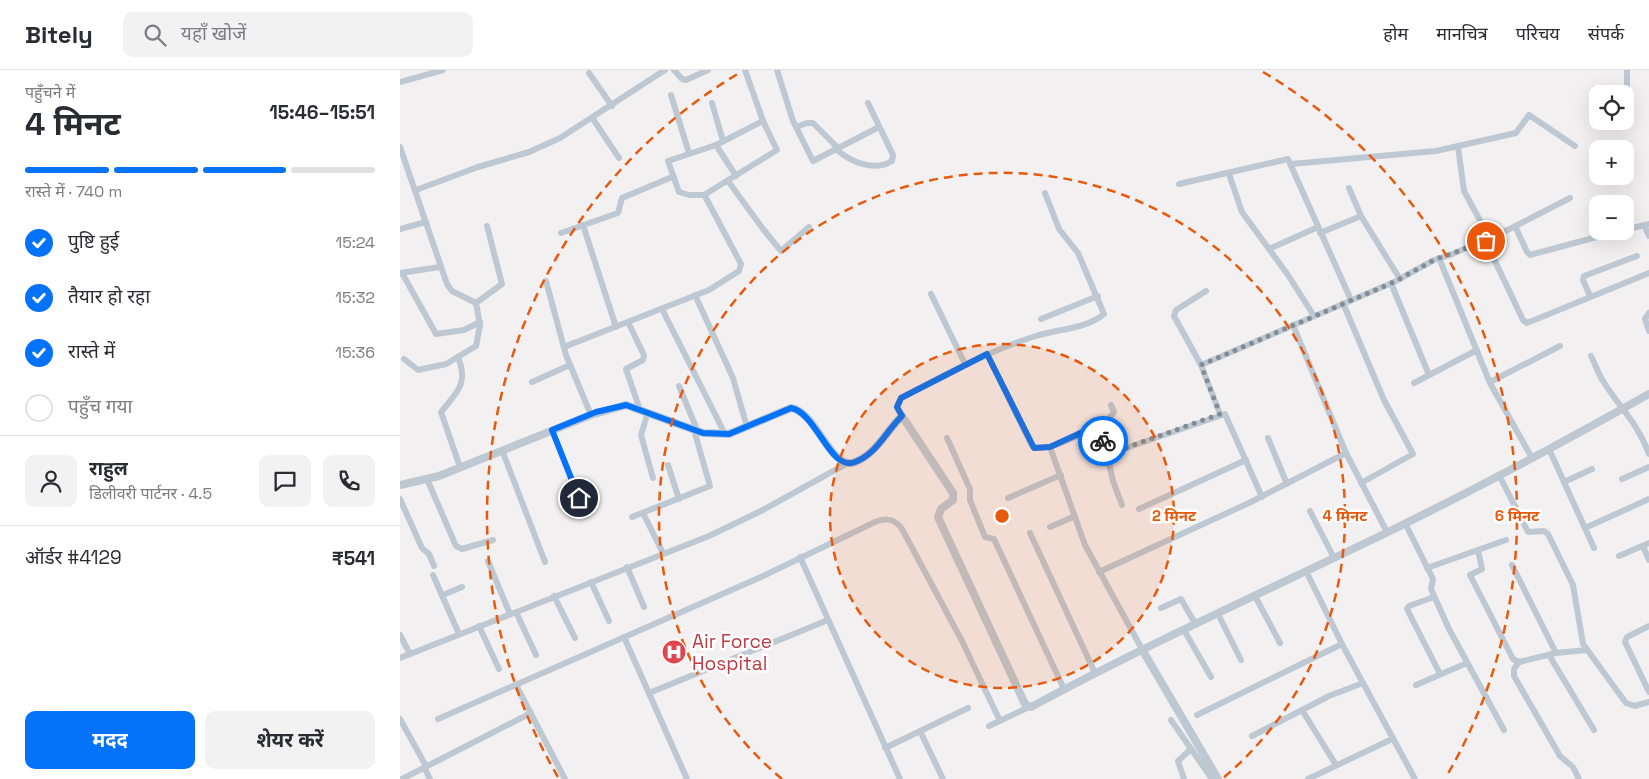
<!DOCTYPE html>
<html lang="hi">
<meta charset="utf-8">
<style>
:root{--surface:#fff;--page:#f2f2f3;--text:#2b2b33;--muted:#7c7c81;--line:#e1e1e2;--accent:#0472f9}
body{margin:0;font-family:"Space Grotesk","Noto Sans Devanagari",sans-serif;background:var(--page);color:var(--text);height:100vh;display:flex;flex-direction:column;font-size:19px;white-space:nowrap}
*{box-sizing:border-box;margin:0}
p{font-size:16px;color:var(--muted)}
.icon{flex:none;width:28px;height:28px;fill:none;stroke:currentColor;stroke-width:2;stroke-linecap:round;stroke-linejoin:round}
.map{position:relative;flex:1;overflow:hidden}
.details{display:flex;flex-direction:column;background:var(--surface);width:400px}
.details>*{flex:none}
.buttons{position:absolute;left:1189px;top:15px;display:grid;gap:10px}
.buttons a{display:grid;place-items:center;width:45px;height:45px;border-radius:10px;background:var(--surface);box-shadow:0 5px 20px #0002;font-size:25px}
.pin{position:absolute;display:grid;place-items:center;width:42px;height:42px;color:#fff;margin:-21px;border:2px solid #fff;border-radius:50%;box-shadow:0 1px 5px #0007}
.courier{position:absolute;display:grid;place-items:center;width:50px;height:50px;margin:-25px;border:4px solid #0472f9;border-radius:50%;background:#fff;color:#222;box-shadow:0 1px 6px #0007}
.overview em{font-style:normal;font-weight:700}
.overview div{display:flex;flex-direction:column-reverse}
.overview{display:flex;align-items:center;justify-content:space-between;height:85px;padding:0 25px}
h1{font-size:32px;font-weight:700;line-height:38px}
.bar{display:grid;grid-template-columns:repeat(4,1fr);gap:8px 5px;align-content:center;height:60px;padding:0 25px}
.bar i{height:6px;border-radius:4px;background:var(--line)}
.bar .current{background:var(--accent)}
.bar p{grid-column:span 4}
.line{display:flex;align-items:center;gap:12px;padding:0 25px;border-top:1px solid var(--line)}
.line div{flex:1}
.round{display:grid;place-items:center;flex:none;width:52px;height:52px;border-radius:10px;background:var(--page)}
ol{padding:0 25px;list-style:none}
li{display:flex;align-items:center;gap:15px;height:55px}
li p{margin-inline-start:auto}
li .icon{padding:5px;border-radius:50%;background:var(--accent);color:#fff;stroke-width:4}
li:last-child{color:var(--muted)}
li i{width:28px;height:28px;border:2px solid var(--line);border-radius:50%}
.button{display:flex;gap:10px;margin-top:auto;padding:10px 25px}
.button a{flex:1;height:58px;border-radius:10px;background:var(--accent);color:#fff;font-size:20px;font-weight:700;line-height:58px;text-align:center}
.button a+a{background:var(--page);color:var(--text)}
header{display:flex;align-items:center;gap:30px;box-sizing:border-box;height:70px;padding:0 25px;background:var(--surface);border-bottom:1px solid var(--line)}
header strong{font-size:24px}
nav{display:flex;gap:28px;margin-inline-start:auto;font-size:18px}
.search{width:350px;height:45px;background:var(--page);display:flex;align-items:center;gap:12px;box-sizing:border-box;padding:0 18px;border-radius:10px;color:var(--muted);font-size:19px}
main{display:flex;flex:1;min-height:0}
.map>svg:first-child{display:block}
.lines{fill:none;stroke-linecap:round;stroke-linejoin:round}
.minor{stroke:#bdc8d2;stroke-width:6}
.tertiary{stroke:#bdc8d2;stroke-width:8}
.done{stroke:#838b93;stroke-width:5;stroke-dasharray:0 9}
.route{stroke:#0472f9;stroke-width:6}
.ring{fill:none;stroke:#e8590c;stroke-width:2.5;stroke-dasharray:9 6}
.labels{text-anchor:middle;stroke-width:5;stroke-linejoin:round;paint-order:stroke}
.health-label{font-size:19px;fill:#be3a42;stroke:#fff;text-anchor:start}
.centre{fill:#e8590c;stroke:#fff;stroke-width:2.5}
.ring-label{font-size:15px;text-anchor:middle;font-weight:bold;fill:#e8590c;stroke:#fff;stroke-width:5;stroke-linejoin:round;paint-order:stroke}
</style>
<header>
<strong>Bitely</strong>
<div class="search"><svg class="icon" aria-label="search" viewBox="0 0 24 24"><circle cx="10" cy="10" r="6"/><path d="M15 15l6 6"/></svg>यहाँ खोजें</div>
<nav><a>होम</a><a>मानचित्र</a><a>परिचय</a><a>संपर्क</a></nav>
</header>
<main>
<section class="details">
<div class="overview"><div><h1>4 मिनट</h1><p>पहुँचने में</p></div><em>15:46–15:51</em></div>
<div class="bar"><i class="current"></i><i class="current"></i><i class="current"></i><i></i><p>रास्ते में · 740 m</p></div>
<ol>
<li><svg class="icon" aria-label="check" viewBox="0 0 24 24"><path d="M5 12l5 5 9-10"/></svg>पुष्टि हुई<p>15:24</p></li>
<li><svg class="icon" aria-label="check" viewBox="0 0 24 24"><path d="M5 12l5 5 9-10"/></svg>तैयार हो रहा<p>15:32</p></li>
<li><svg class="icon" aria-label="check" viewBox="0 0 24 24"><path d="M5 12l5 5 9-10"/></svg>रास्ते में<p>15:36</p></li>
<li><i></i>पहुँच गया</li>
</ol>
<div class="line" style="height:90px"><a class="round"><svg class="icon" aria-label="person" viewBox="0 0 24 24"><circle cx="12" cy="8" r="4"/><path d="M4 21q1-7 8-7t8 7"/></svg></a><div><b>राहुल</b><p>डिलीवरी पार्टनर · 4.5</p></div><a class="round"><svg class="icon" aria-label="chat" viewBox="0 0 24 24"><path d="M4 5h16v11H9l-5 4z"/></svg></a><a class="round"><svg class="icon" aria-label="phone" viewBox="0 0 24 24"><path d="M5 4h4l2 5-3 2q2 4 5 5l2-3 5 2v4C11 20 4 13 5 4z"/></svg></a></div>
<div class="line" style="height:65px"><div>ऑर्डर #4129</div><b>₹541</b></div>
<div class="button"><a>मदद</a><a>शेयर करें</a></div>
</section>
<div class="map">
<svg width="1249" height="709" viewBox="0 0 1249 709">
<rect width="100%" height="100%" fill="#f3f0f1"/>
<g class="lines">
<!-- minor -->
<g class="minor">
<path d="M274 0 282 9 286 10 308 0"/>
<path d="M377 0 393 51 413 91 479 57"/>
<path d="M189 3 212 36"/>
<path d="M0 12 43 0"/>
<path d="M271 25 289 83"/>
<path d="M1227 29V0"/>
<path d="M312 33 323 71"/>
<path d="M193 49 219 88"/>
<path d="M396 57 407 53H413L439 79"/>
<path d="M316 75 336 106"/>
<path d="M0 77 47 214 52 221 76 233 80 255 76 276 46 294 18 300 4 289"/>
<path d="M1058 77 1064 121 1090 169"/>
<path d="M437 80C451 92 474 102 492 91L493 85 468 33"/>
<path d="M891 94 1036 81 1116 63 1129 45 1175 76"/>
<path d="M829 104 842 142 888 205 914 246"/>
<path d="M328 111 363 159 381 181 409 157"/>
<path d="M779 114 888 89 951 230"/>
<path d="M949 118 961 146 1000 209"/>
<path d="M16 120 78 97 129 82 160 68 265 0"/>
<path d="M304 125 377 80 363 51 345 0"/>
<path d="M183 155 216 257"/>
<path d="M1244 155 1249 166"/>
<path d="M1115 156 1127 182 1130 185 1219 161"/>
<path d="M0 159 26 152"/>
<path d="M1225 160 1249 154"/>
<path d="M161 163 218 143 222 128 272 107"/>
<path d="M920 163 961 146"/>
<path d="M1086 171 1170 128"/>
<path d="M869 179 918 157"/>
<path d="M1039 188 1090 313 1132 388"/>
<path d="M0 203 40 197"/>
<path d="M2 203 36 264 64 260 80 252"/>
<path d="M146 211 166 285 191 345"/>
<path d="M991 213 1029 305"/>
<path d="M806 221 776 240 774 246 801 295 820 344"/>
<path d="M531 224 565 294"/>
<path d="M295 225 333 308 347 357"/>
<path d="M1190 226 1183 210 1184 206 1237 186"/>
<path d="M76 233 102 214 87 156"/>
<path d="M943 233 984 330 1013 384 961 413"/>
<path d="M262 239 325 364"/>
<path d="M1249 243 1245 249 1249 261"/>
<path d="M641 249 698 226"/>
<path d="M228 252 244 285 243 290 226 299 240 340"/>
<path d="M893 255 946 383 987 462"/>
<path d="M164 277 309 220 339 201 341 194 306 128 304 125H289L279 122 268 91 316 75 363 51"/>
<path d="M587 284 631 374 634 378 650 377 685 475 743 581"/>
<path d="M1191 286C1195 294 1198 303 1203 311 1219 337 1238 353 1249 384"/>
<path d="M58 287C69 314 57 322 41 342L60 397"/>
<path d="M801 295 994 212 1034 190 1050 185 1085 170 1123 250 1127 253 1249 203"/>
<path d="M132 312 170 295"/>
<path d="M1090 312 1160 276"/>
<path d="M1014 313 1077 280"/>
<path d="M279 316 298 362"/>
<path d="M248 342 241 365 253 408"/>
<path d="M502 346 497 337 501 328C545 305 588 281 636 266 657 259 687 259 704 244L678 183 659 159 645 123"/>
<path d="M700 354 713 411 722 435"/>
<path d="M152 360 186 445"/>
<path d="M547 368 570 419V430L585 467 594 469 664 619"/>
<path d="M868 368 887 414"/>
<path d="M650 377C667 370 705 358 714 342L711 335"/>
<path d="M1149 379 1194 478"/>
<path d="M102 380 145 492"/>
<path d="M706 385 825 344 862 427"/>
<path d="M268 395 279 429"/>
<path d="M1099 405 1128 462 1144 461 1148 464 1173 515 1183 574 1226 633 1235 636 1249 632"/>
<path d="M27 409 56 476 62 479 93 470"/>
<path d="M1222 409 1249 397"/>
<path d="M1164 412 1192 399"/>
<path d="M608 428 661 405"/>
<path d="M0 429 22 478 29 484 34 496"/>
<path d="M739 439 846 390"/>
<path d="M910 441 934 488"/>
<path d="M243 443 263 483"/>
<path d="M232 447 310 416 294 360"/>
<path d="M1005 453 1033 509 1031 519 1049 559 1104 660"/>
<path d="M650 457 675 446"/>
<path d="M1185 458 1249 429"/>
<path d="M630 463 695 603"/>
<path d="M1243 476 1249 490"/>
<path d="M1078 480 1082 499 1070 505 1113 589 1119 592 1156 583 1187 580"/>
<path d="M1219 486 1249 473"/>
<path d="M400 487 500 709"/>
<path d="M88 491 110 544"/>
<path d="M1112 495 1156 583"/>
<path d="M227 497 244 537"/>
<path d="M1027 498 1106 470"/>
<path d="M906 501 943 576 1015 709"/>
<path d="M699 502 851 432 946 383"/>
<path d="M33 505 59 564"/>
<path d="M191 512 209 551"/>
<path d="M43 525 62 517"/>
<path d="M154 526 175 568"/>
<path d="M855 526 880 573"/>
<path d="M1034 527 1009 536 1007 539 1040 604"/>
<path d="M761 538 781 529 796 555"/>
<path d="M116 542 136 585"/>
<path d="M818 544 841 590"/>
<path d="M79 556 99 599"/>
<path d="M1249 556 1227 567 1225 572 1249 622"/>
<path d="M784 560 811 607"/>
<path d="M0 565 10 584"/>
<path d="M224 567 287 709"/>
<path d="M1149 585 1194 660"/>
<path d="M0 588 309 466 361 441 446 394"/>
<path d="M1119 592 1114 599V606L1160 686 1173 697 1179 709"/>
<path d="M116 615 165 709"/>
<path d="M1016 615 1067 593"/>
<path d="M249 623 428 550"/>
<path d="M902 640 936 695"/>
<path d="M797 645 942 574"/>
<path d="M0 649 26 696"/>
<path d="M38 649 361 507 475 452C487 447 495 449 502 459L562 571 600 651"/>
<path d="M771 650 812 709"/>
<path d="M589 656 627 638"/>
<path d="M520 661 543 709"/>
<path d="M852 666 929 626 963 613"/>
<path d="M485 678 568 638"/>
<path d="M24 697 30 709"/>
<path d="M2 709 131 643"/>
<path d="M784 709 778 691 791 679"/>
<path d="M908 709 992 669"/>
</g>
<!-- tertiary -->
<g class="tertiary">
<path d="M0 415 39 406 191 345 226 335 303 363 329 364 391 338C417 342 431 402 455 392 477 383 486 361 502 346L553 423V430L541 439 538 447 625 634 631 637C746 575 866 521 984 464 1074 420 1162 373 1249 324"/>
<path d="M743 581 818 709"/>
</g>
</g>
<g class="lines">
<!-- done -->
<path class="done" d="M703 371 706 385 820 344 801 295 994 212 1034 190 1086 171"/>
<!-- route -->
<path class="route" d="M179 428 152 360 196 342 226 335 303 363 329 364 391 338C417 343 430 402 455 392 477 384 486 361 502 346L497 337 501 328 587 284 634 378 650 377 700 354 703 371"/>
</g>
<!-- distance rings -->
<circle cx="602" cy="446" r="172" fill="#e8590c" fill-opacity=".12"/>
<g class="ring">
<circle cx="602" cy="446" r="172"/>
<path d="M382 709A343 343 0 1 1 822 709"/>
<path d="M158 707A515 515 0 0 1 341 2M863 2A515 515 0 0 1 1046 707"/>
</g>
<!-- icons -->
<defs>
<symbol id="hospital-disc" viewBox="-11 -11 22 22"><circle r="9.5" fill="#e0444e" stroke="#fff"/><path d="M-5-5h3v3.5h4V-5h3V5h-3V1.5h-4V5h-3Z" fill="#fff"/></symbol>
</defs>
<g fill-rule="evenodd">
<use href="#hospital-disc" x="260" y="568" width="28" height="28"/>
</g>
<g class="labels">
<!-- health labels -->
<g class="health-label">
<text x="292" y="578">Air Force<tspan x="292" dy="22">Hospital</tspan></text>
</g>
</g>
<circle cx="602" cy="446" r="8" class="centre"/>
<g class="ring-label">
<text x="774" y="451">2 मिनट</text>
<text x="945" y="451">4 मिनट</text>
<text x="1117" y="451">6 मिनट</text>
</g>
</svg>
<div class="buttons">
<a><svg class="icon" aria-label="locate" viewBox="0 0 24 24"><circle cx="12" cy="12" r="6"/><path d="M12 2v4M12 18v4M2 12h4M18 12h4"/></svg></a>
<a>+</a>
<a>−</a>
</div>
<div class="pin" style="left:1086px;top:171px;background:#ea580c"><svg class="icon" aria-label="bag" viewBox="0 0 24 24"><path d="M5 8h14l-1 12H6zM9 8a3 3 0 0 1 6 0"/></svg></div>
<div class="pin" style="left:179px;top:428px;background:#1f2937"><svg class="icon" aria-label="home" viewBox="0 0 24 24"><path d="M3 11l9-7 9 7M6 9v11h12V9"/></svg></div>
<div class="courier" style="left:703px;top:371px"><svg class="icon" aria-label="bike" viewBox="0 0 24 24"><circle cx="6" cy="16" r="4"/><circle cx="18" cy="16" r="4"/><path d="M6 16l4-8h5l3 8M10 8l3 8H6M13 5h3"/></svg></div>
</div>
</main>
